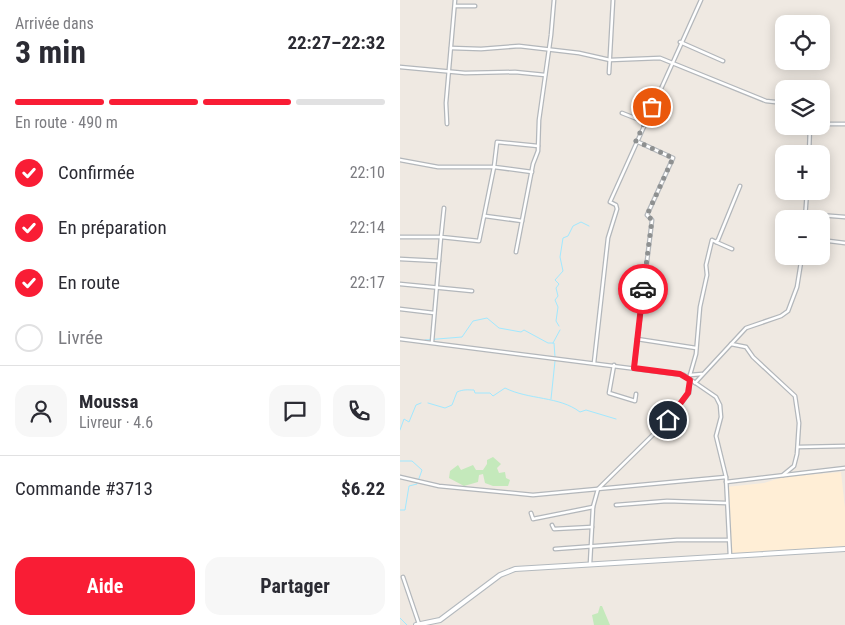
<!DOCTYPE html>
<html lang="fr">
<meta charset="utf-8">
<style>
:root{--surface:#fff;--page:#f7f7f7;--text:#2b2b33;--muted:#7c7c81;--line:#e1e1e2;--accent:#f91d35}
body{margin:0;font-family:"Roboto Condensed",sans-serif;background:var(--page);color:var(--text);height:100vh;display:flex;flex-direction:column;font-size:19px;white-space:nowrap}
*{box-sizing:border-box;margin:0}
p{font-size:16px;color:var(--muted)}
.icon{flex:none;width:28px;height:28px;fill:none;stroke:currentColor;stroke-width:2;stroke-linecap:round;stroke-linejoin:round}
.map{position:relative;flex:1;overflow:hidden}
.panel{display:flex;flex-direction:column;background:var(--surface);width:400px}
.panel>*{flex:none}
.tools{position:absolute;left:375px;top:15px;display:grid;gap:10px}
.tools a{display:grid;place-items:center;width:55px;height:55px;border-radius:10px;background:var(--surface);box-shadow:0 2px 12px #0003;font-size:25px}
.pin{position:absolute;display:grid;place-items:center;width:42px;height:42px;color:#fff;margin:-21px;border:2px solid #fff;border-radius:50%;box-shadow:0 1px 5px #0007}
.courier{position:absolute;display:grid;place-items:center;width:50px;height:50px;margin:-25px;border:4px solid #f91d35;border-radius:50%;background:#fff;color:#222;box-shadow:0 1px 6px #0007}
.summary em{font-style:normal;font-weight:700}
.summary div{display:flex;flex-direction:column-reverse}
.summary{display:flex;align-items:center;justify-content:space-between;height:85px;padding:0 15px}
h1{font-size:32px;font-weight:700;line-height:38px}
.bar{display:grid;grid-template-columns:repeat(4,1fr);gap:8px 5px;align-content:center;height:60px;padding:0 15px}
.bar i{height:6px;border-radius:4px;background:var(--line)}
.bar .current{background:var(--accent)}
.bar p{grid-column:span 4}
.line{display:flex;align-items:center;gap:12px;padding:0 15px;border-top:1px solid var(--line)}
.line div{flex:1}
.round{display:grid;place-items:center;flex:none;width:52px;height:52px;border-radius:15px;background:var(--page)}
ol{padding:0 15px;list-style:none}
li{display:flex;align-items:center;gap:15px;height:55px}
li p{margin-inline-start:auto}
li .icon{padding:5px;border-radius:50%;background:var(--accent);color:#fff;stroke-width:4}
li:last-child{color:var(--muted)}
li i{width:28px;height:28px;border:2px solid var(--line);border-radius:50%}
.cta{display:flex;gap:10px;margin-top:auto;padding:10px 15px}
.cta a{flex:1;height:58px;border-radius:15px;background:var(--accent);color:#fff;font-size:20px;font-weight:700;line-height:58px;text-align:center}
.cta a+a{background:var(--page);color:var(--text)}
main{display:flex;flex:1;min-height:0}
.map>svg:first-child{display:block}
.commercial{fill:#ffeed6}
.green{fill:#c4e9bb}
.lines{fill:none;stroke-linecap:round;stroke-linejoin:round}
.stream{stroke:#a1e8ff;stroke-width:1}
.street-casing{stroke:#b3b7bb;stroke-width:5}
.secondary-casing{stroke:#b3b9be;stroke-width:6}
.street{stroke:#fff;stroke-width:2.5}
.secondary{stroke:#fff;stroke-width:4}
.done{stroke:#8e9090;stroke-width:5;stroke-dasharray:0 9}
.route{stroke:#f91d35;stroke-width:6}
</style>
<main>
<section class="panel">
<div class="summary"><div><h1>3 min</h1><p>Arrivée dans</p></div><em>22:27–22:32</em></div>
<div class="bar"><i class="current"></i><i class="current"></i><i class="current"></i><i></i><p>En route · 490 m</p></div>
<ol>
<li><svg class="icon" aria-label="check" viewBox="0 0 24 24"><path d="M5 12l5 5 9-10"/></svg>Confirmée<p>22:10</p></li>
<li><svg class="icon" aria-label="check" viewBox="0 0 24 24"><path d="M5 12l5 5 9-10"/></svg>En préparation<p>22:14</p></li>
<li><svg class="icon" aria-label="check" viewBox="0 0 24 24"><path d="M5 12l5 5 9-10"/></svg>En route<p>22:17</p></li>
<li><i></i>Livrée</li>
</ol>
<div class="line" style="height:90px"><a class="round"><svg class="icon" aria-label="person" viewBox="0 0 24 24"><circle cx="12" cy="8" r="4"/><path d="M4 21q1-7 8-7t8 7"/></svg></a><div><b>Moussa</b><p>Livreur · 4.6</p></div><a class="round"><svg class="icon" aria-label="chat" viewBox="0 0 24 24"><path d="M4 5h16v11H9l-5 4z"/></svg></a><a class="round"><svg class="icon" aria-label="phone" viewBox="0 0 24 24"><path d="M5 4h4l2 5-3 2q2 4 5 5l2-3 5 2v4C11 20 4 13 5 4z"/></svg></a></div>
<div class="line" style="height:65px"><div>Commande #3713</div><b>$6.22</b></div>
<div class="cta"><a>Aide</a><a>Partager</a></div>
</section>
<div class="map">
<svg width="445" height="625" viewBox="0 0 445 625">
<rect width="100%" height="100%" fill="#efe9e2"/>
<!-- commercial -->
<path class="commercial" d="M441 472 445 508V549L331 556 326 487 364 483 383 477Z"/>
<!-- green -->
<g class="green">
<path d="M93 457 101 464 97 468 99 473 105 472 106 478 110 480 108 486H93L85 483 83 474 79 475 78 482 64 486 49 478 50 471 58 465 61 470 73 465 76 470H83L87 464V460Z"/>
<path d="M200 606H202L210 625H194L192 615 198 613Z"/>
</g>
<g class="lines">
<!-- stream -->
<g class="stream">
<path d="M159 326 156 321 158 307 155 300 158 296 156 288 159 284 155 280 163 271 160 257 163 238 168 236 173 226 181 222 189 226"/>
<path d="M25 340 62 337 73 321 87 318 99 328 121 332 124 330 148 343H154L155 357"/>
<path d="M153 343 160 330"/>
<path d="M151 399 155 361"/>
<path d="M28 403 45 408 52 405 57 392C64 389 68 390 74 390L75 393H90L93 396 105 388C129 400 159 396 180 412L186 410 216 419"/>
<path d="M0 430 4 419 9 422 16 405 21 403"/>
<path d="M0 461H12L22 470 17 484 9 486 5 510H0"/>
<path d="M0 618 7 625"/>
</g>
<defs>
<g id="street">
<path d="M55 6H75"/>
<path d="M280 42 323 61"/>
<path d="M51 48 81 49 119 46 179 53 210 60 260 58 366 101 384 103"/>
<path d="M0 67 65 73 115 72 145 75"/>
<path d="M209 73 213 0"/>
<path d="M222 113 245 122"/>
<path d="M47 124 46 103 55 0"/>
<path d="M421 124H445"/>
<path d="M409 154 410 126"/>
<path d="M0 160 38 167H94L79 241 41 237 44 208"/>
<path d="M132 172 94 167 97 142 138 146"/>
<path d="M421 182 426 184"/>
<path d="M406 214 445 217"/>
<path d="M85 216 122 221"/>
<path d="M405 219 407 191"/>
<path d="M0 237H41L32 342"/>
<path d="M421 240 445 243"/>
<path d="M316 242 332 249"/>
<path d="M116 252 133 164 138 151 139 120 151 35 154 0"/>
<path d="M0 259 39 261"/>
<path d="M0 284 72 291"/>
<path d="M0 309 34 313"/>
<path d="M0 339 284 375 316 397 320 405 321 417 316 436 326 477 330 556"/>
<path d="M237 339 296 348"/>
<path d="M331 344 346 347 353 357 395 396 399 423 397 454 394 466 383 475"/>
<path d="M194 363 208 238 217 209 216 205 210 202 301 0"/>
<path d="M214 365 209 393 235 401 236 394"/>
<path d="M234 368 252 220 247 215 273 158 236 141"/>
<path d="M290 375 296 354 300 307 307 275 306 265 312 240 316 242 318 240 340 186"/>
<path d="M290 375 302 374"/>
<path d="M295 383 346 328 381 316 388 311 397 287 402 256"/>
<path d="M398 447 445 446"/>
<path d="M0 477 39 486 133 495 326 477"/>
<path d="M326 482 445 468"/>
<path d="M216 505 267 501 326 503"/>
<path d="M131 513 133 519 193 507"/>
<path d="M152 525 154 529 192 527"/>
<path d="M155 549 277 540H328"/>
<path d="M190 564 193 507 198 489 268 420 289 393 290 379"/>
<path d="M3 577 19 624"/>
</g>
<path id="secondary" d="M16 625 40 620 100 575 115 569 445 549"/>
</defs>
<!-- street casing -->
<use href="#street" class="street-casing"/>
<!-- secondary casing -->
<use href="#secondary" class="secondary-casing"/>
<!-- street -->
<use href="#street" class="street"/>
<!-- secondary -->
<use href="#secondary" class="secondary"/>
</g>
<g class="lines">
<!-- done -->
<path class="done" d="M243 289 252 220 247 215 273 158 236 141 252 107"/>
<!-- route -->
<path class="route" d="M243 289 234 368 280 374 290 380 288 393 268 420"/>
</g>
</svg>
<div class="tools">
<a><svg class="icon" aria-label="locate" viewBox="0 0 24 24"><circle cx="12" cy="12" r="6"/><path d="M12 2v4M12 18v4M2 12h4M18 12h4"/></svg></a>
<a><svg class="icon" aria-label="layers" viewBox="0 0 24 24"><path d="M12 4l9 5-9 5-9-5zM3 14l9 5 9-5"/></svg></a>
<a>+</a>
<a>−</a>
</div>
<div class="pin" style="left:252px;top:107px;background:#ea580c"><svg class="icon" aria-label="bag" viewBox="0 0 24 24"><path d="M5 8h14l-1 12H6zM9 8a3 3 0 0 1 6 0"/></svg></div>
<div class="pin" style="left:268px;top:420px;background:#1f2937"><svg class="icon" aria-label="home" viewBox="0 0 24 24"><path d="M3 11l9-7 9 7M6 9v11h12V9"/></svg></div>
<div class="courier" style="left:243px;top:289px"><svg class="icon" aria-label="car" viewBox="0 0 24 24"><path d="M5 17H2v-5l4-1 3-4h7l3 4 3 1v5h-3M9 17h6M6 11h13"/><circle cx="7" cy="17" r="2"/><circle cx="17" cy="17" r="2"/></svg></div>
</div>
</main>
